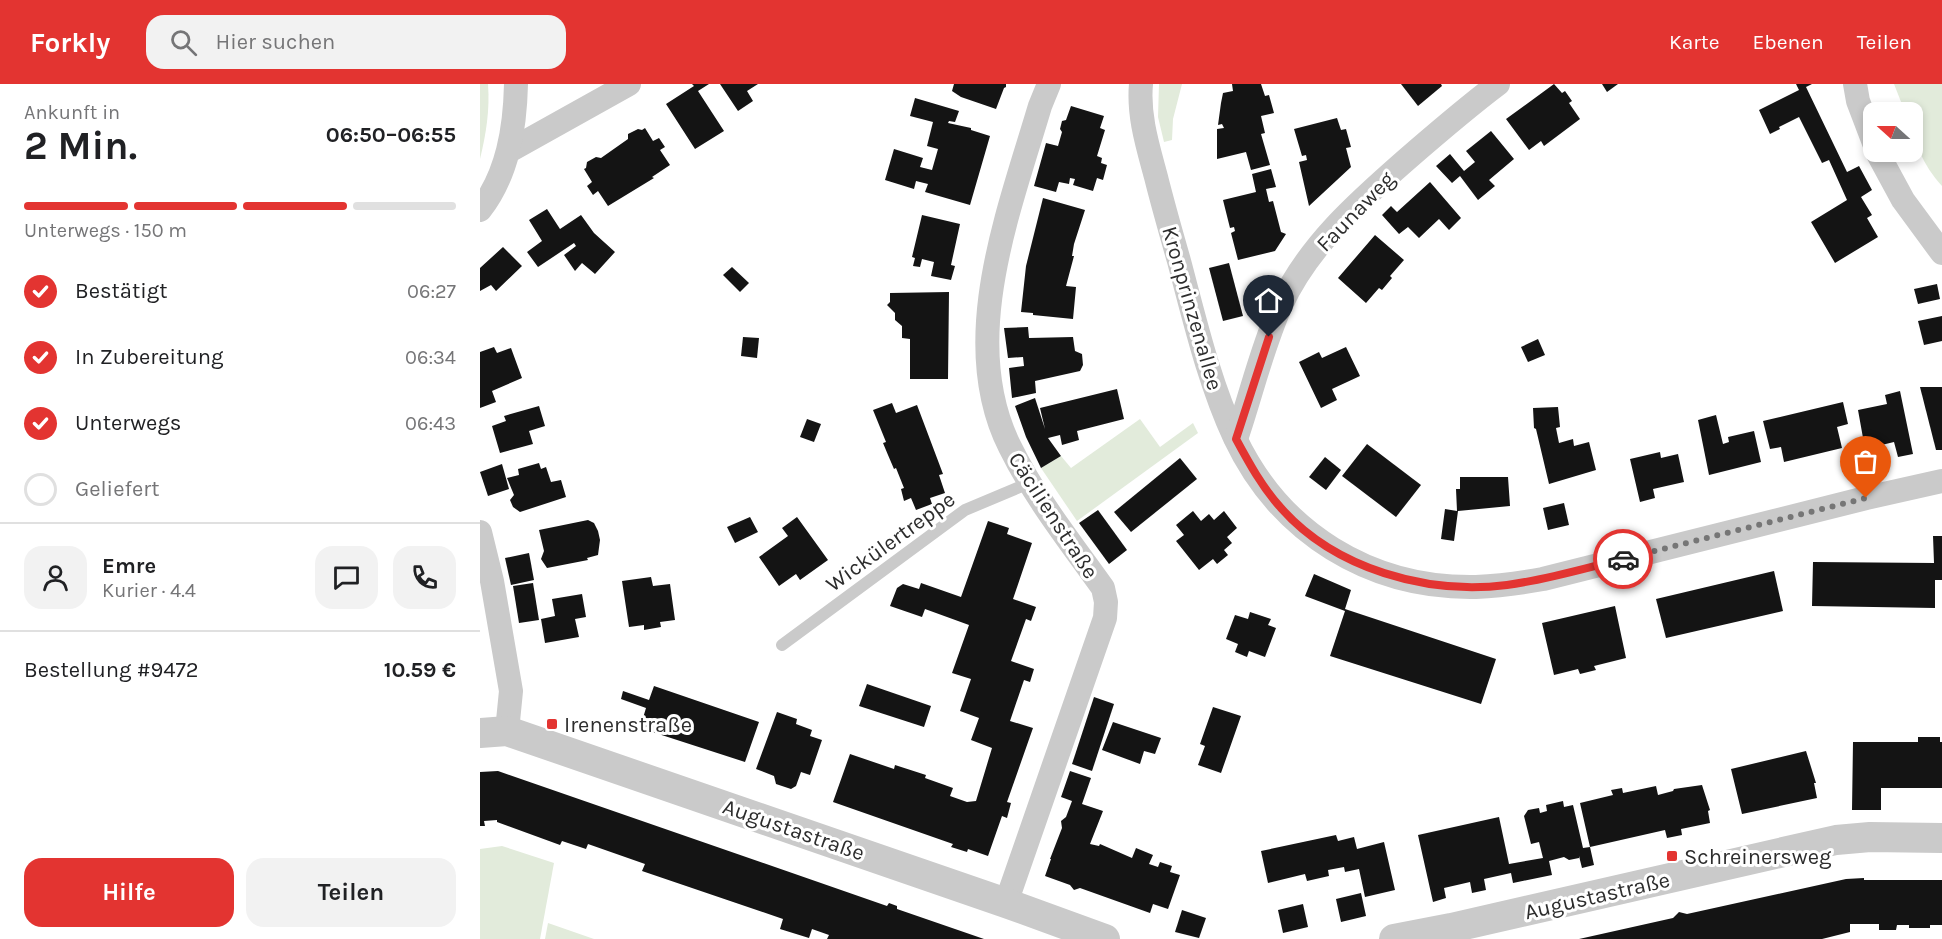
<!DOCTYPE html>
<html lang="de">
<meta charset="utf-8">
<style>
:root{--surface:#fff;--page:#f2f2f2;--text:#202124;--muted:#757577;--line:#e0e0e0;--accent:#e33431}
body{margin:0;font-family:Karla,sans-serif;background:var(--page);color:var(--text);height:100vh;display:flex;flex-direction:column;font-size:22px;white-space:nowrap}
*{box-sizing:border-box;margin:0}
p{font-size:20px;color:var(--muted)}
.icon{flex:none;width:33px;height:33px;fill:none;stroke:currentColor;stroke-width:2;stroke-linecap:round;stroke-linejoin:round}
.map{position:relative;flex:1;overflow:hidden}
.drawer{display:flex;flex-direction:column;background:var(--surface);width:480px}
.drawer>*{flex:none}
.needle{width:39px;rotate:291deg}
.buttons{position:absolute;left:1383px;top:18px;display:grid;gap:12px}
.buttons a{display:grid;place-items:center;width:60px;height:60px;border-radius:12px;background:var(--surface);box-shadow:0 3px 9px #0003;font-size:30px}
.pin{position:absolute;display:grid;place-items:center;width:51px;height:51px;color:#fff;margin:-62px -26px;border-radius:50% 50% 50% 0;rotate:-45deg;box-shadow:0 0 6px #0007}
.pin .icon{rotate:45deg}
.courier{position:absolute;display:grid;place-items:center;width:60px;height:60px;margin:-30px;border:4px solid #e33431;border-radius:50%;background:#fff;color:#222;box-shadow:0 2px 8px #0007}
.head em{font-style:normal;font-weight:700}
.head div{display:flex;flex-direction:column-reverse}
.head{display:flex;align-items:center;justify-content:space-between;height:102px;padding:0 24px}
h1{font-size:39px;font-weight:700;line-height:45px}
.bar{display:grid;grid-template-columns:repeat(4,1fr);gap:9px 6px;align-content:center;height:72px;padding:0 24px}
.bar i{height:8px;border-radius:4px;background:var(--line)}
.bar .selected{background:var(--accent)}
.bar p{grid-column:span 4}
.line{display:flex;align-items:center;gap:15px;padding:0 24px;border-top:2px solid var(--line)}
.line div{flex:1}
.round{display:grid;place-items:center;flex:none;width:63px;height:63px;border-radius:18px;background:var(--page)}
ol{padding:0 24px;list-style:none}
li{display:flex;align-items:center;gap:18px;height:66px}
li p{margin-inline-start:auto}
li .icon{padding:6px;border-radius:50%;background:var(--accent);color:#fff;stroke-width:4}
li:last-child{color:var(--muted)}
li i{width:33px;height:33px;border:3px solid var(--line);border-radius:50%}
.action{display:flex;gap:12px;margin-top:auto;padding:12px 24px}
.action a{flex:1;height:69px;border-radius:18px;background:var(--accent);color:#fff;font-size:24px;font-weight:700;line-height:69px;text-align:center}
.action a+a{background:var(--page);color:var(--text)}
header{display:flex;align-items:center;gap:36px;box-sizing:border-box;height:84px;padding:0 30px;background:var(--accent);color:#fff}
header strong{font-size:28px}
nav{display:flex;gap:33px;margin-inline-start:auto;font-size:21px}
.search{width:420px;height:54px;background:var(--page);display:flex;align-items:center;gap:15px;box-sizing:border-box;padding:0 21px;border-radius:18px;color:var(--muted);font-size:22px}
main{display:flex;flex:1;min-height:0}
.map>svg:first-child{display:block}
.green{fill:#e2ebdb}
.building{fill:#141414}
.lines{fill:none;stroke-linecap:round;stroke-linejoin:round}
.service{stroke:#cacaca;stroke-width:12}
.minor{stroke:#cacaca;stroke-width:24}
.tertiary{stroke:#cacaca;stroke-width:30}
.done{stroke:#767676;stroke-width:6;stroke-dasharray:0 10.8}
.route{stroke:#e33431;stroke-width:8}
.poi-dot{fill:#e33431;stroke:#fff;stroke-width:2}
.labels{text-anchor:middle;stroke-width:6;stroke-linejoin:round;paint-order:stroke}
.street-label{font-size:22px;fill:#2d2d2d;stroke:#fff}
.poi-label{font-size:22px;fill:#2d2d2d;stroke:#fff;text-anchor:start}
</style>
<header>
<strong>Forkly</strong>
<div class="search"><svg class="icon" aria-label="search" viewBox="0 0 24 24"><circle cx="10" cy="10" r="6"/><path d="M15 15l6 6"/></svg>Hier suchen</div>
<nav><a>Karte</a><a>Ebenen</a><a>Teilen</a></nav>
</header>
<main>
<section class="drawer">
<div class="head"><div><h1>2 Min.</h1><p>Ankunft in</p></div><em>06:50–06:55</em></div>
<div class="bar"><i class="selected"></i><i class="selected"></i><i class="selected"></i><i></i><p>Unterwegs · 150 m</p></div>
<ol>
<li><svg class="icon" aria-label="check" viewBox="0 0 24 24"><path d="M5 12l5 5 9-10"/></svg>Bestätigt<p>06:27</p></li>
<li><svg class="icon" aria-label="check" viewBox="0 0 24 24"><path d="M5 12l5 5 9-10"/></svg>In Zubereitung<p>06:34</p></li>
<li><svg class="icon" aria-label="check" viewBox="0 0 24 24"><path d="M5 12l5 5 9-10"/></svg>Unterwegs<p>06:43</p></li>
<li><i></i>Geliefert</li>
</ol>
<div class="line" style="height:108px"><a class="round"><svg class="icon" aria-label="person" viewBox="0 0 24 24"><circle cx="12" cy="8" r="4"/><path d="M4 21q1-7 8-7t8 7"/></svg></a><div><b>Emre</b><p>Kurier · 4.4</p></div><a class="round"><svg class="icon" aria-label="chat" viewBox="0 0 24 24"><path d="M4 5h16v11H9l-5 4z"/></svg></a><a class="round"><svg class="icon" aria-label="phone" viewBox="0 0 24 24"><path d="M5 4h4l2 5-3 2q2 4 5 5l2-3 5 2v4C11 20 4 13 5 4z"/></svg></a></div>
<div class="line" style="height:78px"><div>Bestellung #9472</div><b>10.59 €</b></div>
<div class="action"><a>Hilfe</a><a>Teilen</a></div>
</section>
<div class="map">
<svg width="1462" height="855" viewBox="0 0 1462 855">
<rect width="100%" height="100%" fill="#fff"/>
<!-- green -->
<g class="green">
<path d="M0 0H8C10 26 6 50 0 75Z"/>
<path d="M679 0H702L693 35 692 56 684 58 678 33Z"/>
<path d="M1414 0H1462V102C1443 81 1432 57 1432 28H1425Z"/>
<path d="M660 335 680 363 713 339 718 349 597 437 561 384 581 372 591 384Z"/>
<path d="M22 762 74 779 60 855H0V765Z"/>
<path d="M68 839 114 855H65Z"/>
</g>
<!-- building -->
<g class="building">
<path d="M212 0H229L218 7 244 47 215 65 186 20 214 2Z"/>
<path d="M240 0H278L267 7 273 17 258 27Z"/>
<path d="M474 0H526V3L524 4 516 25 481 13 472 7Z"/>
<path d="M752 0H781L785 12 789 11 794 29 781 32 785 49 781 50 790 81 771 86 766 68 737 75V45L744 44 742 40 738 41 741 19 743 9 753 7Z"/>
<path d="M921 0H961L962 2 938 22Z"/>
<path d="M1074 0 1082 9 1085 7 1092 17 1089 19 1100 35 1064 62 1061 57 1049 66 1026 35Z"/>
<path d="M1122 0H1138L1127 8Z"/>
<path d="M1316 0H1332L1326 3 1367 88 1379 82 1392 106 1381 113 1392 131 1387 134 1398 153 1355 179 1331 138 1367 116 1349 76 1342 79 1319 33 1299 43 1300 45 1290 50 1279 26 1319 6Z"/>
<path d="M435 14 479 27 475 38 469 37 468 39 491 44V46L510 52 490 121 445 108 448 100 436 97 434 105 405 96 414 65 443 74 440 83 452 86 458 65 447 62 453 38 430 32Z"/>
<path d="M591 22 624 32 620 44 625 46 617 72 622 74 621 79 627 81 623 96 617 94 613 107 593 101 595 95 590 94 589 100 579 98 576 108 554 102 566 59 578 62 582 48 580 45 582 37 586 36Z"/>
<path d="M857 34 861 46 866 45 871 63 866 64 871 83 829 122 819 78 827 76 826 71 822 72 814 45Z"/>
<path d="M165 44 173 57 179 54 185 63 180 66 190 81 172 93 174 94 128 122 118 107 113 111 107 102 112 98 104 85 106 84 107 78 116 73 121 74 148 55V50L158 45 162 46Z"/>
<path d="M1011 47 1034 75 1009 96 1015 102 998 116 980 92 972 99 956 82 970 70 984 87 995 78 986 67Z"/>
<path d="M791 85 796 103 786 105 789 118 793 117 801 148 806 150 795 167 758 176 751 149 755 147 754 143 750 144 743 116 776 108 772 90Z"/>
<path d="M950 98 981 134 969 146 959 135 939 154 928 143 919 150 902 131 911 122 917 128Z"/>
<path d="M563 114 605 126 594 160 592 172H594L586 202 596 203 593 235 553 231V229L541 228 546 182Z"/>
<path d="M67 125 80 145 101 131 114 149 135 168 115 190 102 179 95 187 84 171 96 162 94 159 58 183 47 168 62 157 49 136Z"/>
<path d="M442 131 480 140 471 181 475 182 471 196 451 192 454 178 442 175 440 183 433 182 435 174 432 173Z"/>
<path d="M895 151 924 176 910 192 912 194 902 206 899 204 886 219 858 194Z"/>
<path d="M23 163 42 182 16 207 11 201 0 207V184Z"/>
<path d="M749 179 763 232 743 237 729 184Z"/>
<path d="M252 183 269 199 260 208 243 191Z"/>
<path d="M1457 200 1460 215 1438 220 1434 205Z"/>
<path d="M469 208 468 295H430V255L422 254V242L415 236V229L407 221 410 218V209Z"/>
<path d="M1462 232V257L1444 261 1438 237Z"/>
<path d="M548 243 549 254 593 253 595 267 602 270 603 281 600 287 555 297 556 309 532 314 529 284 544 282 543 273 528 274 524 244Z"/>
<path d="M263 253 279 254 277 274 261 272Z"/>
<path d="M1058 255 1065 271 1048 278 1041 263Z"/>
<path d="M14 263 17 269 31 264 42 294 12 307 16 318 0 324V268Z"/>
<path d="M866 263 880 292 852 305 857 316 841 324 819 278 839 268 842 274Z"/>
<path d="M1440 303H1462V366H1456Z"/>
<path d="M637 305 644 335 597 347 599 356 582 361 580 351 568 354 581 372 561 384 546 353 535 322 555 314 565 345 560 324Z"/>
<path d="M1420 307 1433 370 1418 373 1414 358 1385 365 1378 326 1407 320 1405 311Z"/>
<path d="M1363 318 1368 340 1357 343 1362 364 1304 378 1301 363 1290 365 1283 337Z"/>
<path d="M412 319 416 329 437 321 463 390 459 391 465 409 450 414 452 420 436 426 431 414 424 417 421 405 424 404 416 384 414 385 408 371 403 359 406 358 393 326Z"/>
<path d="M59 322 65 342 49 347 53 360 20 369 12 342 26 337 24 332Z"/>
<path d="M1078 323 1080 343 1076 344 1079 359 1093 355 1094 362 1109 358 1116 386 1069 400 1056 345 1054 344 1053 324Z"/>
<path d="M1236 331 1243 360 1249 358 1248 353 1274 347 1281 378 1229 391 1218 336Z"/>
<path d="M327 335 341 340 334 358 320 353Z"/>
<path d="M887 360 941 401 916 433 862 392Z"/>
<path d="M1180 368 1181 374 1198 370 1204 398 1173 405 1175 414 1160 418 1150 375Z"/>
<path d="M845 373 861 386 846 406 829 393Z"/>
<path d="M700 374 717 395 651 448 634 428Z"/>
<path d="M59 379 61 385 66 383 71 398 81 396 86 413 40 428 33 423 30 416 34 411 27 394 39 391 38 385Z"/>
<path d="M22 380 29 405 8 412 0 388Z"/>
<path d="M980 393H1028L1030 422 978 427 974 457 961 455 965 425 977 427 976 405H980Z"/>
<path d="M1084 419 1089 441 1068 446 1063 424Z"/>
<path d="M618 426 647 466 629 480 599 439Z"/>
<path d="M713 427 721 437 729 430 734 436 744 427 757 444 747 453 752 459 744 466 748 471 737 480 733 475 719 486 696 457 704 451 696 441Z"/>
<path d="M270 433 278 448 255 459 247 443Z"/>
<path d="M317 433 348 476 320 496 316 490 299 502 279 473 308 452 302 444Z"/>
<path d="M108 436 114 439 118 447 120 456 118 471 107 474 108 476 67 484 61 475 64 467 59 446Z"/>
<path d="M508 437 529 444 527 450 552 459 533 515 556 523 551 537 546 535 531 577 554 585 550 598 544 596 530 637 553 644 527 718 531 719 527 734 522 732 508 772 488 765 487 768 471 763 473 760 353 718 370 670 414 685 415 681 446 691 445 694 473 704 470 712 487 718 496 717 512 664 491 656 499 634 480 627 491 595 472 589 489 541 445 525 442 533 410 522 417 504 423 500 439 505 441 499 481 513Z"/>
<path d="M1453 452H1462V496H1455V524L1332 522 1333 478 1454 479Z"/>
<path d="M49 469 54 496 31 501 25 474Z"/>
<path d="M1294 487 1303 527 1186 554 1176 515Z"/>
<path d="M834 490 871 506 865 525 1016 575 1001 620 850 572 865 527 825 512Z"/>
<path d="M171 493 173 502 190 500 195 536 180 538 181 543 164 546V541L149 543 142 497Z"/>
<path d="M53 499 59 536 39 539 33 502Z"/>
<path d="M102 510 106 533 95 535 99 553 65 559 61 535 75 532 72 515Z"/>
<path d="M1135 522 1146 574 1114 582 1116 586 1100 590 1098 585 1074 591 1062 539Z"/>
<path d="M770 528 791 535 788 541 796 544 785 573 769 567 767 573 755 568 758 560 746 555 755 531 768 535Z"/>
<path d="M387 600 451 622 444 643 379 622Z"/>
<path d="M174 602 279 638 265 678 160 644 166 624 141 615 143 607 169 616Z"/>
<path d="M614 613 634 620 612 687 592 680Z"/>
<path d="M733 623 761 632 741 689 718 681 725 662 720 660Z"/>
<path d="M297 628 317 635 316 640 332 646 330 652 342 656 330 691 321 688 316 702 311 705 296 700 294 692 276 685Z"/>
<path d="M633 638 681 654 675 670 664 667 660 680 622 666Z"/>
<path d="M1438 653H1460V658H1462V704H1401V726H1372L1373 658H1438Z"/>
<path d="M1326 667 1336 699H1334L1337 714 1262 730 1251 685Z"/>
<path d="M18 687 407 822 409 819 417 822V825L504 855H347L349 851 332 845 329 854 300 845 303 835 162 787 165 780 108 760 106 765 82 757 80 761 17 738V736L4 737 5 742H0V688Z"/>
<path d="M590 687 611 694 602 720 623 727 610 760 619 762 620 760 652 774 656 764 673 771 669 780 678 783 680 778 692 782 690 788 700 791 688 825 673 820 670 829 600 804 594 806 590 801 565 792 571 775H570L582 744 581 737 586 733 592 717 581 713Z"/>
<path d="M1222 701 1230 726 1228 727 1230 739 1201 745 1202 751 1187 754 1185 746 1110 763 1100 719 1133 711 1131 706 1142 704 1143 709 1176 702 1178 711 1193 707 1194 705Z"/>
<path d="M1083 717 1084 723 1093 721 1103 764 1110 763 1114 781 1102 784 1099 772V774L1089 776 1084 773 1069 777 1072 791 1033 799 1031 789 1004 795 1006 806 992 809 990 798 964 804 966 814 953 818 938 751 1019 733 1029 780 1063 774 1059 758 1051 760 1044 732 1048 726 1059 724 1060 729 1067 727 1066 721Z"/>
<path d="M856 751 858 757 874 753 877 765 904 758 915 806 885 813 879 785 865 788 864 783 848 786 849 792 827 797 825 790 788 799 781 767Z"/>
<path d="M1384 794V796H1462V841H1450V844H1429V841H1417L1416 846H1399V840H1370V848L1342 855H1099L1193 834 1199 828 1207 830 1366 795Z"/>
<path d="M881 809 886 832 861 838 856 815Z"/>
<path d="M823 820 828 843 803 849 798 826Z"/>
<path d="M702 826 726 834 719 854 695 848Z"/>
</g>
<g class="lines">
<!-- service -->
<path class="service" d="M302 561 485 426 549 399"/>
<!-- minor -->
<g class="minor">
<path d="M661 0C658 32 668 63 676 93 683 121 691 149 699 177 715 237 729 298 755 354 800 449 890 505 996 503 1019 502 1041 499 1063 495L1386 414 1462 397"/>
<path d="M1375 0 1378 17 1394 59"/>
<path d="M29 67 149 0"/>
<path d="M1397 68 1423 116 1462 169"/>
<path d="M0 126C28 90 35 44 36 0"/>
<path d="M756 355C771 311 782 263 801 221 828 162 878 118 926 76 956 50 986 24 1018 0"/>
<path d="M0 448 12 497 31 607 27 647"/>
<path d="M526 819 625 534 626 518 623 504C591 459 555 414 530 363 477 258 529 127 560 22L569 0"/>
</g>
<!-- tertiary -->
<g class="tertiary">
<path d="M0 649 27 647 526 819 625 855"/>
<path d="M914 855 971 844 1356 756 1390 753 1462 754"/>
</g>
</g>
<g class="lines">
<!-- done -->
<path class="done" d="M1143 475 1386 414"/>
<!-- route -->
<path class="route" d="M789 253 756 355C769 379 782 403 801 424 855 485 947 511 1027 501 1066 496 1105 484 1143 475"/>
</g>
<!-- markers -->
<g class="poi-dot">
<rect x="66" y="634" width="12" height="12" rx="3"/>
<rect x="1186" y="766" width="12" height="12" rx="3"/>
</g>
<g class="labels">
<!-- street labels -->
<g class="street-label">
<text transform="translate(875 127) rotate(-46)" y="8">Faunaweg</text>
<text transform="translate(713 224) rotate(74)" y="8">Kronprinzenallee</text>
<text transform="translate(574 431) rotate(57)" y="8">Cäcilienstraße</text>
<text transform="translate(410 457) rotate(-36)" y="8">Wickülertreppe</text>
<text transform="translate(314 745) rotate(19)" y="8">Augustastraße</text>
<text transform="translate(1117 811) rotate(-13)" y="8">Augustastraße</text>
</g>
<!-- poi labels -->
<g class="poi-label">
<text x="84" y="648">Irenenstraße</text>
<text x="1204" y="780">Schreinersweg</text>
</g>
</g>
</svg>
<div class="buttons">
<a><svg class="needle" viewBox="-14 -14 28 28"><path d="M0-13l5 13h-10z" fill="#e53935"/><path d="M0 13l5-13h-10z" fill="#757577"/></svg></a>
</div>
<div class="pin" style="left:1386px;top:414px;background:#ea580c"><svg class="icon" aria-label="bag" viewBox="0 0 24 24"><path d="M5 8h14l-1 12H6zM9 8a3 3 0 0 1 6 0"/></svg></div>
<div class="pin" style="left:789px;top:253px;background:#1f2937"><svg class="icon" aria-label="home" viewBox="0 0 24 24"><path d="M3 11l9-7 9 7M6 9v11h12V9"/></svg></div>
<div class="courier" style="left:1143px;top:475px"><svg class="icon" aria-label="car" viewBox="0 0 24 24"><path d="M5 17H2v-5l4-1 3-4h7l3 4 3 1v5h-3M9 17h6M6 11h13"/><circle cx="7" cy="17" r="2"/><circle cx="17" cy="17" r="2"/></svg></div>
</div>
</main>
